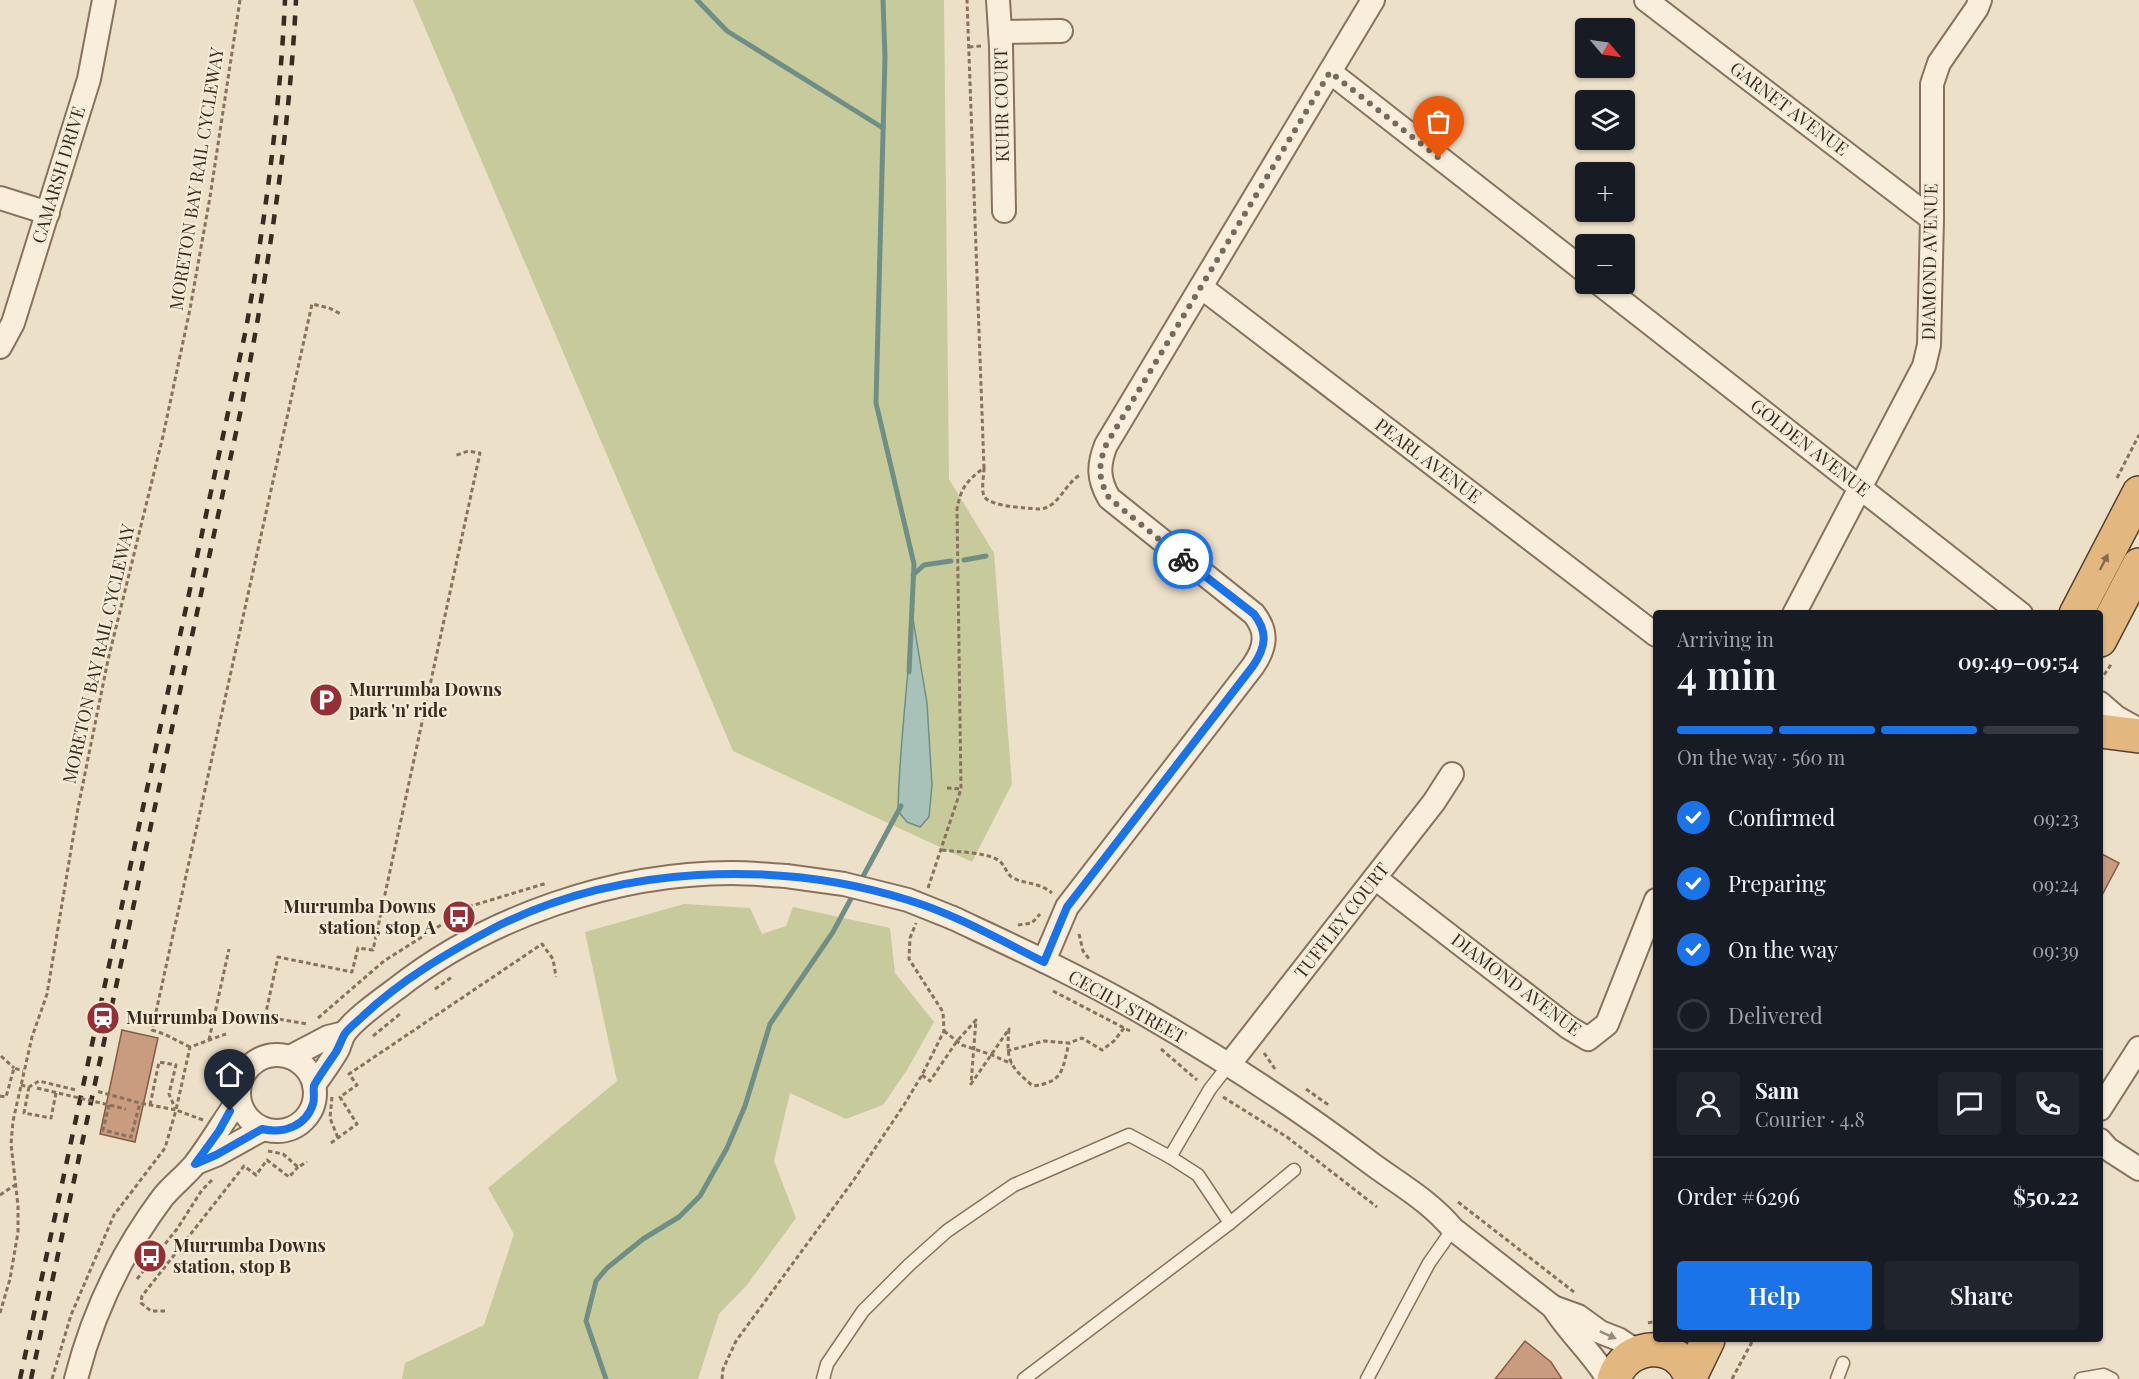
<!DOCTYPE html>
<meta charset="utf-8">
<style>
:root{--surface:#171b24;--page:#20242c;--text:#f1f3f6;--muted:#9ea1a6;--line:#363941;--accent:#1a73e8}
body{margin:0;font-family:"Playfair Display",serif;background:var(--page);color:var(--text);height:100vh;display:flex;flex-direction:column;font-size:22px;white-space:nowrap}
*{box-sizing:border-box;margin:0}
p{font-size:20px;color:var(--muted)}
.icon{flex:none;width:33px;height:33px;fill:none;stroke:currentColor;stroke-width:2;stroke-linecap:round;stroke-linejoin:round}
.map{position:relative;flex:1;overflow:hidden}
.side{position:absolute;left:1653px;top:610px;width:450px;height:732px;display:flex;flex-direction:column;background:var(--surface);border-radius:6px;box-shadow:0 2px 4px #0004}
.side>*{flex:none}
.needle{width:39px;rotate:119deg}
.buttons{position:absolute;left:1575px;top:18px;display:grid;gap:12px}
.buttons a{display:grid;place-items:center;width:60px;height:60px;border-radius:6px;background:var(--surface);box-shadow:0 2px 4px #0004;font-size:30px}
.pin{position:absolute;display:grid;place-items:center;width:51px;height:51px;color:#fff;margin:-62px -26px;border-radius:50% 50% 50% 0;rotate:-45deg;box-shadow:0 0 6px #0007}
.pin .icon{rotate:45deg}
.courier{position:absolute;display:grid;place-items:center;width:60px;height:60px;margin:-30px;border:4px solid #1a73e8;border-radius:50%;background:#fff;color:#222;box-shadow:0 2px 8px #0007}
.headline em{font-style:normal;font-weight:600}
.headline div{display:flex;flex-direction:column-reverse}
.headline{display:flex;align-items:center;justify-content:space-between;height:102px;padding:0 24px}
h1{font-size:39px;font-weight:600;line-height:45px}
.bar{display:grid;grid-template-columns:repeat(4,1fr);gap:9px 6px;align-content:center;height:72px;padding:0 24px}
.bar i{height:8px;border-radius:4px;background:var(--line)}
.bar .selected{background:var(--accent)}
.bar p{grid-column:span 4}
.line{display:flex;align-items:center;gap:15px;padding:0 24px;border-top:2px solid var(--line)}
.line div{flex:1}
.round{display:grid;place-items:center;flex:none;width:63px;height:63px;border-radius:6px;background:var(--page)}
ol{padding:0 24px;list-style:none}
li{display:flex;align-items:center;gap:18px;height:66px}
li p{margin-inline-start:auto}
li .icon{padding:6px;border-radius:50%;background:var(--accent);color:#fff;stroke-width:4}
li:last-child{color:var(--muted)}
li i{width:33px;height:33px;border:3px solid var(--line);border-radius:50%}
.button{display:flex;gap:12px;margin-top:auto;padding:12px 24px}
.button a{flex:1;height:69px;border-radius:6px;background:var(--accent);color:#fff;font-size:24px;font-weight:600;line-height:69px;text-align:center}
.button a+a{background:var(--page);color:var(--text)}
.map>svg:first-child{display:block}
.green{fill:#c7cb9c}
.water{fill:#a8c1b9;stroke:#6f8f86;stroke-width:1.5}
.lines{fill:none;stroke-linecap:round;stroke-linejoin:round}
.stream{stroke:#6f8f86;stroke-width:5}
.building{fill:#c99b7f;stroke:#865c44;stroke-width:1.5}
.service-casing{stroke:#88725d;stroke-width:15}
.minor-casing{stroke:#88725d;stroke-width:26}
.trunk-casing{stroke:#564131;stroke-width:36}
.path{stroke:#88725d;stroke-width:3;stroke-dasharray:4.5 3;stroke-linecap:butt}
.service{stroke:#f8eedb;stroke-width:12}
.minor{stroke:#f8eedb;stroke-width:22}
.trunk{stroke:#e2b880;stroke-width:33}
.rail{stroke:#392b20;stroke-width:4.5;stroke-dasharray:10 10;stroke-linecap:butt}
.minor-bridge-casing{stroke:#88725d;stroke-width:26;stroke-linecap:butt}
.path-bridge{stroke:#88725d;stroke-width:3;stroke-dasharray:4.5 3;stroke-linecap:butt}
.minor-bridge{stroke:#f8eedb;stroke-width:22}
.oneway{fill:#856a4b}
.oneway2{fill:#988c7e}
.done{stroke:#786a5b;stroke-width:6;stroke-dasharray:0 10.8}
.route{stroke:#1a73e8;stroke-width:8}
.labels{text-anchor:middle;stroke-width:4.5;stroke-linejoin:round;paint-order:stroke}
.street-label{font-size:18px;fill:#392b20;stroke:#f4ebd7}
.poi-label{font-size:18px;font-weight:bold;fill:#392b20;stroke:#f4ebd7;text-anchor:start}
</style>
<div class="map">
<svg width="2139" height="1379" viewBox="0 0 2139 1379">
<rect width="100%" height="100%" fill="#ede0c8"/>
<!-- green -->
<g class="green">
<path d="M413 0H944L949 479 994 553 1012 784 972 862 733 751Z"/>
<path d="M684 904 750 908 762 934 786 926 793 907 890 928 895 973 934 1022 907 1070 883 1105 846 1119 790 1093 774 1161 796 1218 747 1285 719 1314 698 1379H402L405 1363 484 1325 514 1234 488 1188 617 1081 585 932Z"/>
</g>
<!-- water -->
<path class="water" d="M912 613 927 703 932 785 929 817 920 827 907 822 898 811C899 745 909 679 912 613Z"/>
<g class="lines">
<!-- stream -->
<g class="stream">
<path d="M697 0 727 31 883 128"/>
<path d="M883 0 885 57 876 403 914 564 909 672"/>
<path d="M964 560 986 556"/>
<path d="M913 575 924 565 951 561"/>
<path d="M860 882 901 806"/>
<path d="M606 1379 586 1321 596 1281 607 1268 643 1239 679 1217 700 1196 727 1148 745 1106 770 1024 833 932 854 893"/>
</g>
</g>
<!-- building -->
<g class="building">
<path d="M2100 853 2119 863 2100 899Z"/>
<path d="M122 1030 158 1038 135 1142 100 1134Z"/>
<path d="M1525 1341 1551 1362 1562 1379H1495Z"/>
</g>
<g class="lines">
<defs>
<g id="service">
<path d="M1170 1157 1210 1089 1228 1066"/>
<path d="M823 1379 827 1364 863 1311 909 1265 947 1231 1014 1185 1129 1135 1170 1157 1198 1175 1230 1223"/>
<path d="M1024 1379 1230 1223 1294 1170"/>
<path d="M1367 1379 1429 1263 1453 1229"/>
<path d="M1837 1379 1843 1363"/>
<path d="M2081 1379 2104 1375 2112 1379"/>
</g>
<g id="minor">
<path d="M998 0 1001 46 1004 211"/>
<path d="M1646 0 1932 219"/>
<path d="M1000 32 1061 31"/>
<path d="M1330 72 1586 272"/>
<path d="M0 198 48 213"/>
<path d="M1600 284 2021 614"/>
<path d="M1201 287 1656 635"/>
<path d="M0 347 13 323 89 79 104 0"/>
<path d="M1794 614 1924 366 1929 345 1932 219V84L1939 63 1977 8 1980 0"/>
<path d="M2100 703 2116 717 2139 730"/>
<path d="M1375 878 1568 1027 1588 1039 1607 1024 1656 900"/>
<path d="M953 918C1019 949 1085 979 1148 1016 1224 1060 1298 1108 1368 1161 1397 1183 1429 1200 1453 1229L1553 1307 1578 1316 1600 1332 1618 1339 1638 1352"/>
<path d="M1044 961 1067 907 1253 666C1266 647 1268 632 1254 614L1109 498C1098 479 1098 465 1106 445L1373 0"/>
<circle cx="277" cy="1093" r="38"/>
<path d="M290 1057 328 1037 344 1033"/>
<path d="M1228 1066 1434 802 1452 774"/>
<path d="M314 1085C322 1074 330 1063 337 1051 340 1046 341 1039 344 1034 353 1020 381 1000 396 989 487 917 615 873 732 873 750 873 768 875 786 876"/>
<path d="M2100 1109 2139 1048"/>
<path d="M2100 1140 2108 1149 2139 1169"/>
<path d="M196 1163 216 1155 263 1129"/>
<path d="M1553 1307C1569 1333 1592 1352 1608 1379"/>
<path d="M76 1379C93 1312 121 1253 163 1197 173 1185 185 1176 195 1164 211 1143 224 1120 239 1099"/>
</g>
<g id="trunk">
<path d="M2076 614 2139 493"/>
<path d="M2100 640 2139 565"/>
<path d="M2100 731 2139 736"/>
<path d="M1691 1375 1708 1340"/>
<path d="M1614 1379C1626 1341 1681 1339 1691 1379"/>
</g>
</defs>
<!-- service casing -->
<use href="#service" class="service-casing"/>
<!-- minor casing -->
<use href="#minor" class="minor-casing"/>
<!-- trunk casing -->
<use href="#trunk" class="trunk-casing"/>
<!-- path -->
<g class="path">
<path d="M969 47 981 46"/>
<path d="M984 468C984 476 981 489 984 496 989 507 1028 508 1039 509 1058 509 1065 483 1080 475"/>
<path d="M2117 478 2139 435"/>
<path d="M2100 681 2112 663"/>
<path d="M947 788 961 789"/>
<path d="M942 850C957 852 985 852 998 860 1005 864 1006 874 1013 878 1028 885 1039 882 1052 893"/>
<path d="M928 888 961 789 957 509C961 488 966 481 984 468L967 0"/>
<path d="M1018 925 1032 923 1040 914"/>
<path d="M1079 934 1083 951 1090 960"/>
<path d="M435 989 452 977"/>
<path d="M1053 991 1130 1031"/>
<path d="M265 1017 278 957 352 972 358 948 373 950 480 453 468 451 454 456"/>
<path d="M318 1018 384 961 471 906 547 883"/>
<path d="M258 1021 265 1017 308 1024"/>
<path d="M944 1031 962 1045 992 1055 1012 1064"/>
<path d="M373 1036 400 1014"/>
<path d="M209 1040 229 949"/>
<path d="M190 1047 164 1034 152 1030 312 304 329 308 341 314"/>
<path d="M1161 1049 1197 1080"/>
<path d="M1007 1051 1044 1041 1069 1043 1082 1038 1102 1050 1114 1041 1124 1028"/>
<path d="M1264 1053 1275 1069"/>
<path d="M1 1056 14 1068"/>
<path d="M922 1075 930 1081 957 1041 976 1020 971 1084 1009 1029C1006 1060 1009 1066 1033 1086 1064 1082 1062 1070 1069 1043"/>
<path d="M21 1085 29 1087 39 1081 76 1090"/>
<path d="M29 1087 24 1113 51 1118 56 1093"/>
<path d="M1306 1089 1330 1106"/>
<path d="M0 1096 6 1097 14 1068 23 1071"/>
<path d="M332 1097 330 1118 338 1138"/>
<path d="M1223 1097 1287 1137 1377 1207"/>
<path d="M109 1105 103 1130 131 1137 140 1103"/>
<path d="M150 1105 159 1062 176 1065 169 1094 175 1108"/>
<path d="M203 1120 176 1110 190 1047 226 1034"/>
<path d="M331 1143 357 1124 340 1097 357 1085 349 1074 542 944 553 959 556 977"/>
<path d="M268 1151 283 1154 298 1167 307 1162"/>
<path d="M0 1195 15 1185"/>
<path d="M1458 1202 1574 1292"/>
<path d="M137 1279 177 1229 202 1190 213 1179"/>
<path d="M165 1311H151L141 1303 142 1296 244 1166 256 1175 267 1160 289 1177 298 1167"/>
<path d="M0 1313 10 1279 18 1232V1206L11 1144 13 1121 32 1037 47 994 78 808 108 660 163 436 190 309 210 197 240 0"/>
<path d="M1648 1323 1656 1321"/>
<path d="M52 1379 71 1315 114 1215 165 1148 176 1110 140 1103 96 1091"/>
<path d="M722 1379 723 1369 736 1341 853 1181 904 1105 922 1075 944 1031 943 1012 909 959 910 938 916 923"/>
<path d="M1732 1379 1753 1340"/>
</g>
<!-- service -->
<use href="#service" class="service"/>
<!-- minor -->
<use href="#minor" class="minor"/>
<!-- trunk -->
<use href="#trunk" class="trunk"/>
<!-- rail -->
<g class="rail">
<path d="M20 1379 246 329C265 220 280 110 285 0"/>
<path d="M31 1379 240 414C267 277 289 140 296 0"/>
</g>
<defs>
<path id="minor-bridge" d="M786 876 844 884 908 900 953 918"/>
</defs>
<!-- minor-bridge casing -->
<use href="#minor-bridge" class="minor-bridge-casing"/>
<!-- path-bridge -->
<path class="path-bridge" d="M37 1088 126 1109"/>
<!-- minor-bridge -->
<use href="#minor-bridge" class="minor-bridge"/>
</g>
<!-- one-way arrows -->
<defs><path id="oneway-solid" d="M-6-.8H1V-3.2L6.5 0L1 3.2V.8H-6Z" transform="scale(1.5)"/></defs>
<use class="oneway" href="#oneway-solid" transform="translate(2104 562) rotate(-63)"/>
<use class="oneway2" href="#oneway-solid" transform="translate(1608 1335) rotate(24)"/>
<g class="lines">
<!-- done -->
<path class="done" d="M1183 559 1109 498C1098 479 1098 465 1106 445L1330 72 1439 158"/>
<!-- route -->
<path class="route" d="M230 1111 219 1131 195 1164 216 1155 262 1129C284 1134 306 1126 313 1104 315 1098 313 1092 314 1086 315 1082 333 1057 336 1052 339 1047 341 1041 344 1035 348 1028 357 1022 363 1016 401 980 447 953 494 928 617 865 777 859 908 900 955 914 1000 940 1044 962L1067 907 1253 666C1266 647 1268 632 1254 614L1183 559"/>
</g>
<!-- icons -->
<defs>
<symbol id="parking-disc" viewBox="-11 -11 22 22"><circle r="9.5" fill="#943035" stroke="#f4ebd7"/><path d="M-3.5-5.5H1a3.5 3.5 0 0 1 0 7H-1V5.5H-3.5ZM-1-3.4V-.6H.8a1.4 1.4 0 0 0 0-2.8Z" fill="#fff"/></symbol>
<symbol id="bus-disc" viewBox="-11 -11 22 22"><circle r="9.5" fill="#943035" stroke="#f4ebd7"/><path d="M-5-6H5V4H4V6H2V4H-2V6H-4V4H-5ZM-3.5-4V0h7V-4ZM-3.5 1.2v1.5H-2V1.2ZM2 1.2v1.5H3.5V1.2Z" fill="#fff"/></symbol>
<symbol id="station-disc" viewBox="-11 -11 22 22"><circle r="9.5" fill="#943035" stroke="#f4ebd7"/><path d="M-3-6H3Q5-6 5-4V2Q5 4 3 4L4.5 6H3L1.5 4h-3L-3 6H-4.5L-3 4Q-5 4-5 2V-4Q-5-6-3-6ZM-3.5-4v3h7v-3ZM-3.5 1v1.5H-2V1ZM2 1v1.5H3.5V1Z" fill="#fff"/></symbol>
</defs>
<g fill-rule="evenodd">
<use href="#parking-disc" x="307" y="681" width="38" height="38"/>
<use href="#bus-disc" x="440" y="898" width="38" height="38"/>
<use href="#station-disc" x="84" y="999" width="38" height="38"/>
<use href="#bus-disc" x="131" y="1237" width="38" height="38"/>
</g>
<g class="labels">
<!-- street labels -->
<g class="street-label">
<text transform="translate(1002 105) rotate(-91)" y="6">KUHR COURT</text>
<text transform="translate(1789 109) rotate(37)" y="6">GARNET AVENUE</text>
<text transform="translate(59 175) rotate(-73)" y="6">CAMARSH DRIVE</text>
<text transform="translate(197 179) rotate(-81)" y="6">MORETON BAY RAIL CYCLEWAY</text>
<text transform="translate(1930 262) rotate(-89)" y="6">DIAMOND AVENUE</text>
<text transform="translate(1810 448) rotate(38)" y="6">GOLDEN AVENUE</text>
<text transform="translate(1428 461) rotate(37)" y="6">PEARL AVENUE</text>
<text transform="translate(99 654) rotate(-77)" y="6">MORETON BAY RAIL CYCLEWAY</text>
<text transform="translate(1342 921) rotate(-52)" y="6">TUFFLEY COURT</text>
<text transform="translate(1516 985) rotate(37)" y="6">DIAMOND AVENUE</text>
<text transform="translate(1127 1007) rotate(29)" y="6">CECILY STREET</text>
</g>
<!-- poi labels -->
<g class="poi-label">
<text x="349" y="696">Murrumba Downs<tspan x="349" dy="21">park 'n' ride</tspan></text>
<text x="436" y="913" text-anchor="end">Murrumba Downs<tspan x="436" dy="21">station, stop A</tspan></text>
<text x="126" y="1024">Murrumba Downs</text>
<text x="173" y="1252">Murrumba Downs<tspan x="173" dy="21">station, stop B</tspan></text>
</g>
</g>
</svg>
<div class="buttons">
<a><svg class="needle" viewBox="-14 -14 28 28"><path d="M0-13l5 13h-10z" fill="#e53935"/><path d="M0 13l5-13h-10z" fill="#9ea1a6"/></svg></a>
<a><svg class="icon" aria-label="layers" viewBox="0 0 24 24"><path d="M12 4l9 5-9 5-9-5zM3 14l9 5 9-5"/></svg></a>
<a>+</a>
<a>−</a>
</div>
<div class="pin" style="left:1439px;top:158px;background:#ea580c"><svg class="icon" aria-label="bag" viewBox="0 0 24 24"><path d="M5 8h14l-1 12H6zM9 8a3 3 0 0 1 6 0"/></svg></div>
<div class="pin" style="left:230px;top:1111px;background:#1f2937"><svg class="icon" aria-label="home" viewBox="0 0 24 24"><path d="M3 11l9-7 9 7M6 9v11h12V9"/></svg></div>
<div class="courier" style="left:1183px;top:559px"><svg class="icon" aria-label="bike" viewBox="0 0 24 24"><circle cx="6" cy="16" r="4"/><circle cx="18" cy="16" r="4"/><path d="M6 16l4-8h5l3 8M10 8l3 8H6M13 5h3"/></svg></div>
<section class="side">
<div class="headline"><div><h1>4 min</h1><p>Arriving in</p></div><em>09:49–09:54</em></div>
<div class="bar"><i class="selected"></i><i class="selected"></i><i class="selected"></i><i></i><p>On the way · 560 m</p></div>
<ol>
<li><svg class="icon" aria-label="check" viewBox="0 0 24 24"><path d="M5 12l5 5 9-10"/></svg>Confirmed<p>09:23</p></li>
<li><svg class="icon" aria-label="check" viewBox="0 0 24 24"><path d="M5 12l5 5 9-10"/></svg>Preparing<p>09:24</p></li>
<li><svg class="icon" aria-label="check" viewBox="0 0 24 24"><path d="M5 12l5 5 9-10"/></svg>On the way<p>09:39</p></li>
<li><i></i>Delivered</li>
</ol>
<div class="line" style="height:108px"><a class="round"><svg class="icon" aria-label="person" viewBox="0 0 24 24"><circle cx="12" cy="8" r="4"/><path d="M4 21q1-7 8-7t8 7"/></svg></a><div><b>Sam</b><p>Courier · 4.8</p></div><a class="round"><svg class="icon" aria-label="chat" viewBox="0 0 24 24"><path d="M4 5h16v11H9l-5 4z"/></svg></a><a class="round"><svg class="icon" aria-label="phone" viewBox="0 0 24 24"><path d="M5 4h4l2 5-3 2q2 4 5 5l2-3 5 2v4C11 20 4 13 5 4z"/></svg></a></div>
<div class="line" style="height:78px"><div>Order #6296</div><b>$50.22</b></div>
<div class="button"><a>Help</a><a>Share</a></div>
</section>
</div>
